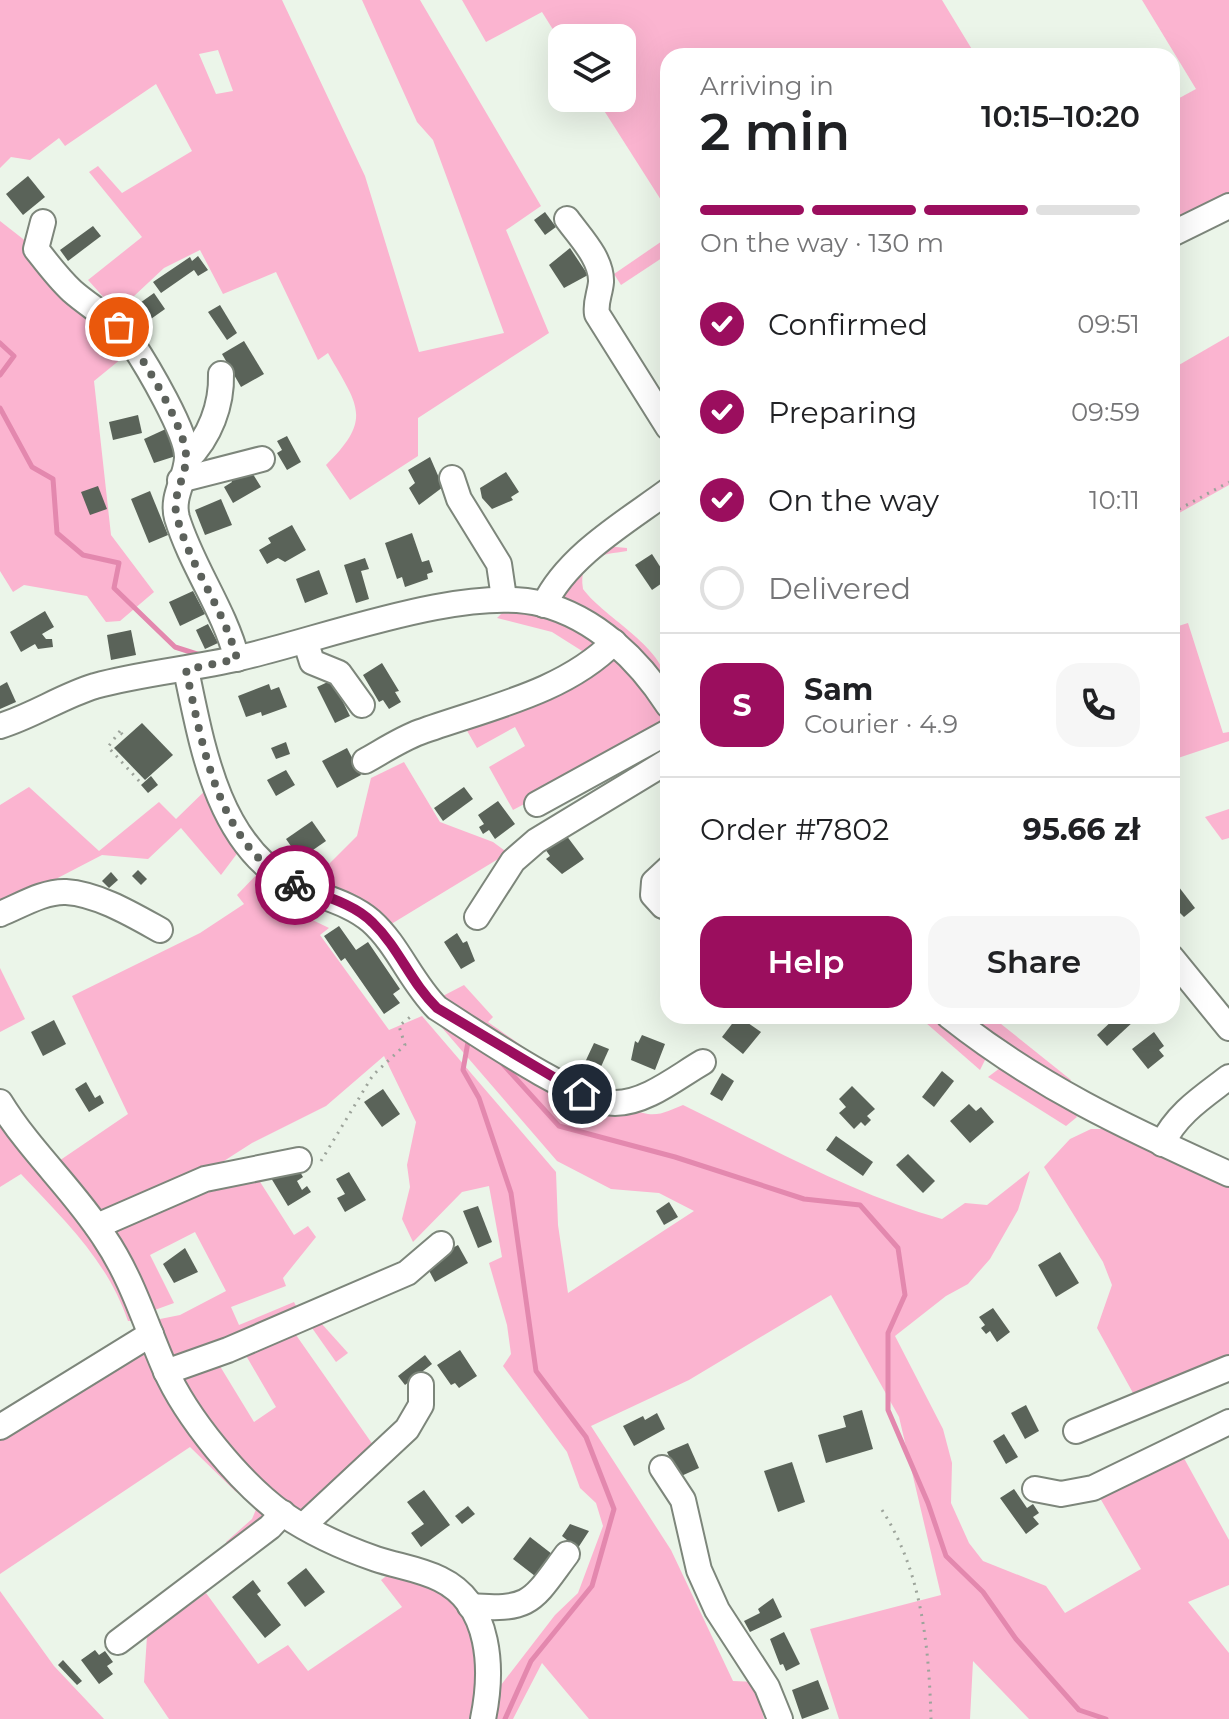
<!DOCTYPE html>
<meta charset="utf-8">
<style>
:root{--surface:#fff;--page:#f6f6f6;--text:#202124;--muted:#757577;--line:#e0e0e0;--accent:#9b0e5e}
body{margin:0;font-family:Montserrat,sans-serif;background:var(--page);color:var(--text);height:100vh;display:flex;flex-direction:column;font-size:30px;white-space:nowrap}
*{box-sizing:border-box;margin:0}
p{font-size:26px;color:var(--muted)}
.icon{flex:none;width:44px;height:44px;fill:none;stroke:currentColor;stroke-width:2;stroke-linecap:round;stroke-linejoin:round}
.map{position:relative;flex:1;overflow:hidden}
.drawer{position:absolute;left:660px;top:48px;width:520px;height:976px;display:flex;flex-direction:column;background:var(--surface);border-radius:24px;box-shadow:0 8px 32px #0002}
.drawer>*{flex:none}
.tools{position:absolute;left:548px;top:24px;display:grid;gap:16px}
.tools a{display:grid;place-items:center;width:88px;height:88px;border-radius:16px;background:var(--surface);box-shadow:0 8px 32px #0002;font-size:40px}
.pin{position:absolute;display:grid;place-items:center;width:68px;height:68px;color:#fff;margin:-34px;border:4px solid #fff;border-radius:50%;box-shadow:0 2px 8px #0007}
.courier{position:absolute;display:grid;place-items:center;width:80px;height:80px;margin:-40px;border:6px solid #9b0e5e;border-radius:50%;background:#fff;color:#222;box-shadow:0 2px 10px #0007}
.headline em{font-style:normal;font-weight:600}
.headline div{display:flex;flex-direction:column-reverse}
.headline{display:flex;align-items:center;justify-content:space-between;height:136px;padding:0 40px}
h1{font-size:52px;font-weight:600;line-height:60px}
.bar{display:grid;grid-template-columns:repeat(4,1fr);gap:12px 8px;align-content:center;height:96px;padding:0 40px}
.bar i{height:10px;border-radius:6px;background:var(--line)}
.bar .selected{background:var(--accent)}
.bar p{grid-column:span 4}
.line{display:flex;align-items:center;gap:20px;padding:0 40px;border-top:2px solid var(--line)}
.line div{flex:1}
.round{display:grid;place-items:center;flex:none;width:84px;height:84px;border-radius:24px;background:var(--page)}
ol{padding:0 40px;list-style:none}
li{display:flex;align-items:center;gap:24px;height:88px}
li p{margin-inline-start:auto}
li .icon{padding:8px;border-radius:50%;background:var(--accent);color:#fff;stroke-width:4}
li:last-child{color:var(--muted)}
li i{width:44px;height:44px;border:4px solid var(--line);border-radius:50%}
.cta{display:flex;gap:16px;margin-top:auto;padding:16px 40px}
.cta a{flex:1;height:92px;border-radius:24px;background:var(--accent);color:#fff;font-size:32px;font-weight:600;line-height:92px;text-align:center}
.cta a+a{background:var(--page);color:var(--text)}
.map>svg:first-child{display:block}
.green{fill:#fbb4d0;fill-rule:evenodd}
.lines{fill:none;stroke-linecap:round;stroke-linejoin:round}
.stream{stroke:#e388ae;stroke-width:5}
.building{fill:#5a6359}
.minor-casing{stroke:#7d867b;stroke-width:28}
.path{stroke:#9da49b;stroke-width:3;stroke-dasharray:2 6;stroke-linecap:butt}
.minor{stroke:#fff;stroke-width:24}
.done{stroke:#5c615b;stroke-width:8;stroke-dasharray:0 14.4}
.route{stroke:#9b0e5e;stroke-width:10}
</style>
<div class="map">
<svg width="1229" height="1719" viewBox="0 0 1229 1719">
<rect width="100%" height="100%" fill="#ebf5e9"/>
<!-- green -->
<g class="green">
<path d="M0 0H282L365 176 419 352 504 333 433 140 417 122 362 0H420L541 206 506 230 549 333 418 418V456L350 500 326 465C374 418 357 405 328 353L318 360 276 272 223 294 200 250 164 268 117 312 88 280 142 237 89 172 98 166 122 193 192 151 156 84 65 146 59 138 30 160 11 157 0 168ZM218 50 233 91 216 94 199 54Z"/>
<path d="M462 0H942L976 56H668V211L596 98H622V38H562V44L542 12 486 42Z"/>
<path d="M1142 0H1229V194L1172 223V102L1196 89Z"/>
<path d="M0 221 32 246 132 350 94 381 111 535 154 592 120 621 106 622 87 596 24 585 13 592 0 571Z"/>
<path d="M668 237V254L621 285 614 274Z"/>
<path d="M1229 336V485L1172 517V369Z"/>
<path d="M605 546 627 548V551C602 555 578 555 583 589 605 619 668 648 668 690L641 656 614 631 562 598C559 577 589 556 605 546Z"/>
<path d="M508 607 536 612 596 639 590 656 552 632 497 618Z"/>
<path d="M1188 623 1223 733 1229 732V741L1172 760V628Z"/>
<path d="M617 655 631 668 667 722 654 735 513 810 489 767 525 746 515 727 477 748 466 729Z"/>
<path d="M404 762 440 822 493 842 508 853 388 926 309 884 357 836 371 778Z"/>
<path d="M213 783 242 847 221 875 181 828 148 859 102 855 0 908V805L29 787 99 851 159 802 176 819Z"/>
<path d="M1229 809V838L1222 840 1205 817Z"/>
<path d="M261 870 280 886 296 912 329 928 320 935 389 1030 422 1016 556 1172 558 1225 568 1293 694 1211 659 1193 611 1189 557 1161 431 1015 439 998 464 985 493 1017 488 1022C524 1047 606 1108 648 1114 661 1116 672 1109 683 1105 768 1146 851 1194 942 1219L965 1203 987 1205 1030 1171 1018 1210 990 1259 968 1284 946 1296 895 1336 943 1429 952 1463 951 1503 969 1543 983 1561 1046 1586 1065 1613 1141 1569 1100 1498 1110 1486 1180 1451 1229 1540V1585L1188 1602 1229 1653V1719H1029L973 1661 970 1719H839L810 1629 941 1595 899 1417 831 1295 689 1380 591 1426 671 1550 733 1681 756 1682 772 1708 762 1711 764 1719H589L542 1663 513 1719H487L501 1685 555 1615 578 1593 603 1526 596 1503 580 1488 567 1452 503 1366 511 1354 507 1325 489 1263 502 1257 489 1186 462 1192 413 1242 402 1219 410 1187 407 1165 416 1122 384 1056 326 1106 252 1143 213 1168 105 1216 53 1165 128 1114 72 996 200 933 244 904 237 895Z"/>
<path d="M0 968 25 1019 0 1032Z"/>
<path d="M918 1016H935L981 1053 986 1058 980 1070Z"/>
<path d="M962 1016H991L1071 1080 1067 1085Z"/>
<path d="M1000 1068 1073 1111 1077 1117 1066 1126 988 1077Z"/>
<path d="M0 1117 103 1243 141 1321H128C107 1260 65 1221 21 1174L0 1187Z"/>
<path d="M1091 1129H1102L1229 1184V1364L1138 1402 1097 1328 1112 1285 1103 1262 1044 1167 1070 1139Z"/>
<path d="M255 1174 294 1235 308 1226 316 1237 283 1278 286 1286 231 1307 239 1325 294 1302 298 1310 171 1362 155 1320 180 1315 226 1291 195 1232 150 1255 174 1303 152 1311 109 1230 114 1222Z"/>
<path d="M305 1318 321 1323 348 1353 336 1362Z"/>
<path d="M289 1325 378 1452 305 1511C267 1511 201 1411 179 1382L182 1371 215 1358 254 1422 276 1407 241 1347Z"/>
<path d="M141 1346 268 1517 230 1547 226 1542 252 1519 257 1507 235 1491 190 1447 0 1574V1432Z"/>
<path d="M389 1574 445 1587 480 1642 473 1719H169L144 1682 147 1636 206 1593 258 1664 288 1645 308 1671 402 1607 381 1580Z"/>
<path d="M0 1591 54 1666 104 1719H0Z"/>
</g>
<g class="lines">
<!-- stream -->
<g class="stream">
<path d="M0 343 14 356 0 375"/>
<path d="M0 408 32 467 53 479 57 533 83 555 119 563 114 588 175 647 200 655"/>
<path d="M468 1042 463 1070 479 1098 511 1193 536 1371 586 1437 614 1509 592 1586 531 1661 505 1719"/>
<path d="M501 1062 559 1126 675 1157 804 1199 860 1205 898 1248 905 1295 888 1333V1410L928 1503 946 1556 983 1592 1016 1639 1079 1710 1106 1719"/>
</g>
</g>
<!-- building -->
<g class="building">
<path d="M28 176 45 197 23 215 6 194Z"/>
<path d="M545 212 556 227 545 235 534 220Z"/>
<path d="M93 226 101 236 68 261 60 250Z"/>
<path d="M570 248 588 275 564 288 549 265Z"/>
<path d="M198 256 208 270 198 276 194 270 161 293 153 282 190 257 192 261Z"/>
<path d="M154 293 165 309 141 326 130 310Z"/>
<path d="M220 305 237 333 227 340 208 312Z"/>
<path d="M244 341 264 374 241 387 222 354Z"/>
<path d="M138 415 142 433 113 440 109 422Z"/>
<path d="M168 428 179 455 154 463 144 439Z"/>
<path d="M287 436 301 462 287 470 277 453 282 450 277 441Z"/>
<path d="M430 457 443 487 419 505 409 488 415 483 408 470Z"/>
<path d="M251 471 261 487 233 503 224 487 232 482 230 478Z"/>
<path d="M506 472 519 492 511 497 513 500 492 509 482 498 480 488Z"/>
<path d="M98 486 107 509 90 515 81 492Z"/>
<path d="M150 491 168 535 149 543 131 499Z"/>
<path d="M221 499 232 525 205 535 195 510Z"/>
<path d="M292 525 306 550 285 562 278 558 267 564 259 550 271 543 268 538Z"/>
<path d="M412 533 422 562 429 560 433 572 427 574 428 579 405 587 402 577 397 579 385 543Z"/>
<path d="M652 554 668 579 652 590 635 565Z"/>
<path d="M365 558 369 569 361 571 369 599 356 603 344 565Z"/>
<path d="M319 570 328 594 305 603 296 579Z"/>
<path d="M193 591 205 614 180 626 169 602Z"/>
<path d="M45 611 54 627 42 634 46 639H52L53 647 38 649 35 644 21 652 10 632Z"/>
<path d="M208 624 218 643 205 649 196 630Z"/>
<path d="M131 630 136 655 111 660 107 635Z"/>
<path d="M382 663 399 691 395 692 401 702 389 709 383 700 379 702 363 675Z"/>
<path d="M332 680 350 716 335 723 317 687Z"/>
<path d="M7 682 16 702 0 709V686Z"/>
<path d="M269 684 271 690 279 687 287 707 262 716 261 712 246 717 238 696Z"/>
<path d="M142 723 173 755 145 780 114 748Z"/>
<path d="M286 742 290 754 276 759 271 748Z"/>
<path d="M347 748 361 775 337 788 322 761Z"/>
<path d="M286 770 295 785 276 796 267 780Z"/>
<path d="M151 776 158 785 148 793 141 785Z"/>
<path d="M464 787 473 799 443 821 434 808Z"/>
<path d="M498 801 515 824 495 839 489 830 483 834 479 827 484 824 478 815Z"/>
<path d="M312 821 326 841 300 859 286 839Z"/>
<path d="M566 835 584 859 562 874 546 859 550 856 545 849Z"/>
<path d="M138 870 147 879 141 885 132 876Z"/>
<path d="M111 872 118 880 109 888 102 881Z"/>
<path d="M1172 878 1195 908 1184 917 1172 905Z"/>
<path d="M339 926 356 950 368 942 400 989 393 994 400 1003 384 1014 345 958 341 961 324 936Z"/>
<path d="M457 933 463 943 467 941 475 961 461 969 444 942Z"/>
<path d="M738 1016 761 1032 743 1054 722 1037Z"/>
<path d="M1117 1016H1129L1134 1021 1107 1046 1097 1035Z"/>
<path d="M54 1020 66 1044 43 1056 31 1032Z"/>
<path d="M1154 1032 1164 1046 1159 1050 1164 1056 1148 1069 1132 1049Z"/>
<path d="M642 1035 665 1044 655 1070 631 1060 635 1041 638 1043Z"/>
<path d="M594 1043 609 1049 595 1080 580 1073Z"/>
<path d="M942 1071 954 1081 934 1107 922 1097Z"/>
<path d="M722 1073 734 1081 722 1101 710 1094Z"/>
<path d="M86 1082 95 1098 100 1095 104 1103 89 1112 75 1089Z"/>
<path d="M852 1086 875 1109 867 1116 871 1120 865 1126 861 1122 854 1129 839 1113 846 1107 839 1099Z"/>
<path d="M383 1089 400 1114 382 1127 364 1102Z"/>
<path d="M969 1104 976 1111 981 1107 994 1122 970 1143 950 1121Z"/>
<path d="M836 1136 873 1162 863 1176 826 1150Z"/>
<path d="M908 1154 935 1181 923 1193 896 1165Z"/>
<path d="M295 1163 303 1177 297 1181 302 1190 307 1186 311 1192 288 1206 271 1178Z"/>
<path d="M349 1172 366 1200 345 1212 337 1198 345 1194 336 1179Z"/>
<path d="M669 1202 678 1217 664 1225 656 1211Z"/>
<path d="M478 1206 492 1242 478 1248 463 1211Z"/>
<path d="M458 1245 468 1263 435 1282 425 1263Z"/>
<path d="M185 1248 198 1272 174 1283 163 1264Z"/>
<path d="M1060 1252 1079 1283 1056 1297 1038 1265Z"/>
<path d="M993 1308 1010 1332 997 1342 990 1331 986 1334 981 1328 985 1325 979 1317Z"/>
<path d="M460 1350 477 1376 459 1388 455 1383 451 1385 437 1365Z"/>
<path d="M425 1355 432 1364 405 1385 398 1376Z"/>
<path d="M1026 1405 1039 1431 1025 1439 1011 1413Z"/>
<path d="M862 1410 873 1449 826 1463 818 1435 846 1427 843 1416Z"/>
<path d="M657 1413 665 1429 634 1446 623 1426 643 1416 645 1420Z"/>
<path d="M1004 1434 1018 1457 1006 1464 993 1441Z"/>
<path d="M688 1443 699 1468 679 1477 667 1452Z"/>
<path d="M792 1462 805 1502 778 1512 764 1471Z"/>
<path d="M1014 1489 1027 1508 1033 1504 1039 1513 1033 1517 1039 1524 1026 1534 1000 1498Z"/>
<path d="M424 1490 450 1525 421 1547 411 1533 424 1524 407 1502Z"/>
<path d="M468 1506 475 1514 462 1524 455 1516Z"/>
<path d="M570 1524 589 1531 576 1551 564 1543 567 1540 562 1536Z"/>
<path d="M530 1537 552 1554 535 1576 513 1559Z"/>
<path d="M306 1568 325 1592 305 1607 287 1583Z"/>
<path d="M253 1580 261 1591 257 1594 281 1625 265 1638 232 1597Z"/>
<path d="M773 1598 782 1617 750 1632 744 1621 760 1613 758 1609Z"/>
<path d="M784 1632 800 1664 786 1671 783 1664 780 1665 770 1639Z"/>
<path d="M95 1650 99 1655 105 1651 113 1662 107 1666 113 1674 99 1684 81 1660Z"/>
<path d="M63 1660 82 1681 77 1685 58 1665Z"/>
<path d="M818 1680 829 1709 802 1719 792 1690Z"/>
</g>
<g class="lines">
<defs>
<g id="minor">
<path d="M567 219C580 237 602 259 601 282 600 294 595 302 597 314L668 427"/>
<path d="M43 222 36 249C47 263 58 278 72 291 91 308 117 321 132 343 146 364 188 434 187 458 186 479 171 496 177 518 192 567 224 609 237 659"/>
<path d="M1172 234 1229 206"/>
<path d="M187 460C210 437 222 405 221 374"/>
<path d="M452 478 459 499 499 564 504 598"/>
<path d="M180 480 262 459"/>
<path d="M544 605C567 556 626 522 668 491"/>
<path d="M306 643 312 662 339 673 362 705"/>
<path d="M186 670C202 745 217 841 289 882 315 896 348 901 371 921 398 945 411 982 437 1008 472 1030 577 1103 615 1103 646 1103 677 1077 703 1062"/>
<path d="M0 726C33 716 62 696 95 686 142 673 192 669 239 658 320 640 465 584 542 604 596 618 639 660 668 705"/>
<path d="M365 761C383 751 401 739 420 732 486 708 564 693 614 642"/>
<path d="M537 804 668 732"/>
<path d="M663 906 653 895 654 882 668 869"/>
<path d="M0 914C20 906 44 891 66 892 98 894 133 915 160 930"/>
<path d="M477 917 513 861 536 841 668 761"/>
<path d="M1172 958 1229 1028"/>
<path d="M949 1016C1039 1087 1125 1127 1229 1174"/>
<path d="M0 1102C30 1151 73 1189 104 1237 132 1278 145 1323 165 1369 186 1417 240 1483 283 1514 311 1533 344 1548 376 1559 397 1566 420 1569 440 1579 492 1604 493 1671 483 1719"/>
<path d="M1162 1144C1177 1113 1203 1097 1229 1077"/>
<path d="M97 1226 205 1179 299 1160"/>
<path d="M166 1372 228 1350 407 1273 441 1244"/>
<path d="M0 1427 151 1334"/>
<path d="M1076 1431 1229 1368"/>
<path d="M662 1468 683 1500 699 1570 717 1610 767 1687 780 1719"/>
<path d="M1035 1489 1061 1494 1093 1488 1229 1422"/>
<path d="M304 1525 407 1429 421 1405V1385"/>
<path d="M470 1606C532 1611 532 1601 567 1554"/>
<path d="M118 1642 270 1527 283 1513"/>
</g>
</defs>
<!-- minor casing -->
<use href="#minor" class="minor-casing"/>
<!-- path -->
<g class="path">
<path d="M1172 513 1229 482"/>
<path d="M120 731 108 747 141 783"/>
<path d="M121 733 125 737"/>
<path d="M321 1161 373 1075 405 1045 399 1026 414 1014"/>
<path d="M882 1510C922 1572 929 1647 931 1719"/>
</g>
<!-- minor -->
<use href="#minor" class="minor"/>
</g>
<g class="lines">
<!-- done -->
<path class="done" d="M119 327C138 349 187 429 186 457 186 478 171 496 177 517 190 567 224 609 237 659L186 670C203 747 218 846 295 885"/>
<!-- route -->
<path class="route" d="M295 885C320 895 354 903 373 923 399 948 411 983 437 1008L582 1094"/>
</g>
</svg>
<div class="tools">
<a><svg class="icon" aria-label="layers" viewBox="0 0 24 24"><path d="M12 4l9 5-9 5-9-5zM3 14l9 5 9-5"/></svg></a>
</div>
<div class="pin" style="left:119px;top:327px;background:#ea580c"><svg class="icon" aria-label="bag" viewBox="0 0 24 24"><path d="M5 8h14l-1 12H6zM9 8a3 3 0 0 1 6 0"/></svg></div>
<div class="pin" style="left:582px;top:1094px;background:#1f2937"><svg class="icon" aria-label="home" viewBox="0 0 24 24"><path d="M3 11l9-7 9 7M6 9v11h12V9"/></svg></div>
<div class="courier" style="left:295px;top:885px"><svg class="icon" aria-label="bike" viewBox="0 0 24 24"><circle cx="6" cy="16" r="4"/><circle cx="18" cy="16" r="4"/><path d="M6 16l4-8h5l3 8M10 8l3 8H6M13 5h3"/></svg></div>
<section class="drawer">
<div class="headline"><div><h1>2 min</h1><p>Arriving in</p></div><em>10:15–10:20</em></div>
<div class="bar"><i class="selected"></i><i class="selected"></i><i class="selected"></i><i></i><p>On the way · 130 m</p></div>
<ol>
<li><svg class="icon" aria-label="check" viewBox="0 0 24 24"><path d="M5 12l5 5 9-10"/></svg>Confirmed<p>09:51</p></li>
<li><svg class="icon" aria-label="check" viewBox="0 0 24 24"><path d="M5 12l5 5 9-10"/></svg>Preparing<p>09:59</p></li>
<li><svg class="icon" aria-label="check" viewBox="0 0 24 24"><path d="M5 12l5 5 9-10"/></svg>On the way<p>10:11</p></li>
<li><i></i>Delivered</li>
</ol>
<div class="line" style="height:144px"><b class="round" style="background:var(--accent);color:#fff">S</b><div><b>Sam</b><p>Courier · 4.9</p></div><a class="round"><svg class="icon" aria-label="phone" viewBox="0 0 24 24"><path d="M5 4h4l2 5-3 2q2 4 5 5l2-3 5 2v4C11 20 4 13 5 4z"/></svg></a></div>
<div class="line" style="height:104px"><div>Order #7802</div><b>95.66 zł</b></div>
<div class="cta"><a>Help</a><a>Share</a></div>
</section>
</div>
